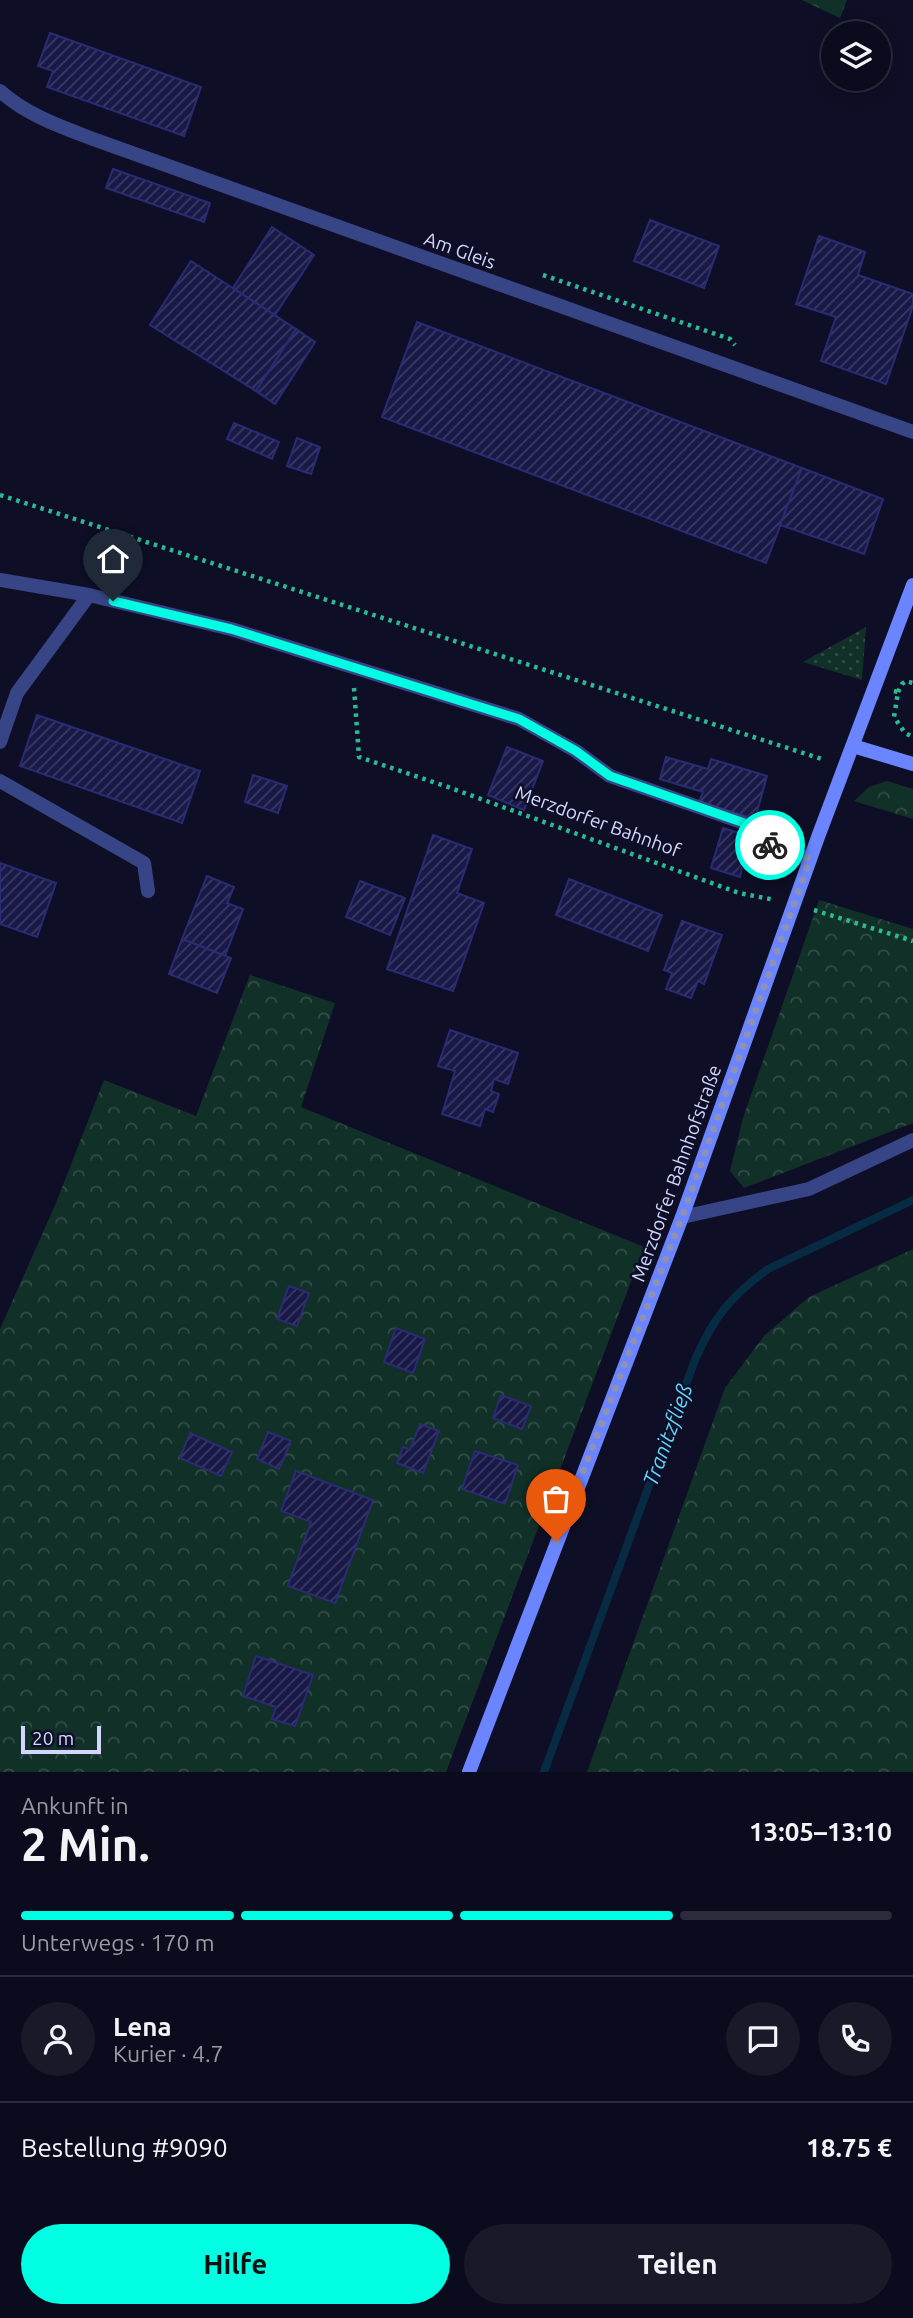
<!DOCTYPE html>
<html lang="de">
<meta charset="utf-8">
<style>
:root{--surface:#0a0b1c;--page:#181929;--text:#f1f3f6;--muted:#999ba3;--line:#2a2b3b;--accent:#00fee2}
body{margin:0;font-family:Ubuntu,sans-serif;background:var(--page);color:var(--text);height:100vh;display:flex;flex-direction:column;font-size:26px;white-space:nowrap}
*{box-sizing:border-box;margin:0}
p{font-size:23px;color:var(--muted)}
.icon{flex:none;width:38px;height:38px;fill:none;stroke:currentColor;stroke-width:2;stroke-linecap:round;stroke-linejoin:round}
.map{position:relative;height:1772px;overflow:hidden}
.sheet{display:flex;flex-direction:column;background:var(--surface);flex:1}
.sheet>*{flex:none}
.fabs{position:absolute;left:821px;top:21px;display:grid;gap:14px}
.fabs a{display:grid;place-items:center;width:70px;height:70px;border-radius:50%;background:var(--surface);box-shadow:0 4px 18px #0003,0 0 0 2px var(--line);font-size:35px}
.scale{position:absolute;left:21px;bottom:18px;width:80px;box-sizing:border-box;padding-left:7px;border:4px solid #d3d7ff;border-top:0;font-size:19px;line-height:24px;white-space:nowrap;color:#d3d7ff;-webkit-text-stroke:5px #0e0f26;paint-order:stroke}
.pin{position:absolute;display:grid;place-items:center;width:60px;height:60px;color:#fff;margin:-72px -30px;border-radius:50% 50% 50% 0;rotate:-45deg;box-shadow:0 0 7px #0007}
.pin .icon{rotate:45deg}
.courier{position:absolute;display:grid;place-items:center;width:70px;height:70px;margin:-35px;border:5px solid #00fee2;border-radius:50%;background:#fff;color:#222;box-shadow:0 2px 9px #0007}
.headline em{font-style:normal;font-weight:700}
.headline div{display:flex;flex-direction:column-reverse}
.headline{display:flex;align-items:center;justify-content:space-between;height:119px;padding:0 21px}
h1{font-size:46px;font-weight:700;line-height:52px}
.bar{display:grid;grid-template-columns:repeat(4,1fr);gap:10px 7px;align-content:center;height:84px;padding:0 21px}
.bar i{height:9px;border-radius:5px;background:var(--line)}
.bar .on{background:var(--accent)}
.bar p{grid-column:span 4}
.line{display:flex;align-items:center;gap:18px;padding:0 21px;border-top:2px solid var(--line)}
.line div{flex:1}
.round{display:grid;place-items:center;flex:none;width:74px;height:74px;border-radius:37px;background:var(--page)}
.primary-button{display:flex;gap:14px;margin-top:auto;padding:14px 21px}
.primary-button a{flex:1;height:80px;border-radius:42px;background:var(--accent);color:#111;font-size:28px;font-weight:700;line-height:80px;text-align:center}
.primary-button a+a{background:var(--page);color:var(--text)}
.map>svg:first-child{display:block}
.grass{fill:url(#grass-dots)}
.forest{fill:url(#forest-crowns)}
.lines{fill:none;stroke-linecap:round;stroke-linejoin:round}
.stream{stroke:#082b44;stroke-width:8}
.building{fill:url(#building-hatch);stroke:#2a2b74;stroke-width:2}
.path{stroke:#2bbb94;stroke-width:4.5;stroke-dasharray:3.5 5;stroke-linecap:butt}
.lane{stroke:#374586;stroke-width:14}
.street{stroke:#374586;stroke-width:14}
.secondary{stroke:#6a85ff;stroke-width:14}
.done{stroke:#8e91b3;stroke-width:7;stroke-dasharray:0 12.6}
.route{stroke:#00fee2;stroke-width:9}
.labels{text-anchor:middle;stroke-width:5;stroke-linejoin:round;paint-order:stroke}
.street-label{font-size:19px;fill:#d3d7ff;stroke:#0e0f26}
.water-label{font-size:21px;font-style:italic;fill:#61d6ff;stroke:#0e0f26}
</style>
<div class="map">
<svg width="913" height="1772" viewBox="0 0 913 1772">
<defs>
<pattern id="grass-dots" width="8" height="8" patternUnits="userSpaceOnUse" patternTransform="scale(1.75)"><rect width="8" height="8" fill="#113028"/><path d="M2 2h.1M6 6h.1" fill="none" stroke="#334d48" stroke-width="1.8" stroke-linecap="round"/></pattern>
<pattern id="forest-crowns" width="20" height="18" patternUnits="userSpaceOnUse" patternTransform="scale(1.75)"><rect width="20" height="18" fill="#113028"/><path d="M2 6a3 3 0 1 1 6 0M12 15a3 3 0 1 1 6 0" fill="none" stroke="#334d48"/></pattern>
<pattern id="building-hatch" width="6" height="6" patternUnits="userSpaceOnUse" patternTransform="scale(1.75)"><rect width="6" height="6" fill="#191947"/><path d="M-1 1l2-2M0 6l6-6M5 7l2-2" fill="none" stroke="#3a3a63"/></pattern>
</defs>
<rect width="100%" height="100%" fill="#0e0f26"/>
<!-- grass -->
<path class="grass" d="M866 627 862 680 803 662Z"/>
<!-- forest -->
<g class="forest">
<path d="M802 0H847L840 18Z"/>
<path d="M887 781 913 789V819L854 801 869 787Z"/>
<path d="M819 900 913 929V1123L744 1188 730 1171 743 1118Z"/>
<path d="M250 975 335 1003 301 1107 644 1247 446 1772H0V1329L56 1203 104 1080 196 1116Z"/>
<path d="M913 1249V1772H587L725 1388 764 1336 809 1297Z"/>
</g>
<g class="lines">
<!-- stream -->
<path class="stream" d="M544 1772 695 1360C713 1318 731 1296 768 1269L913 1200"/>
</g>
<!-- building -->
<g class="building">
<path d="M50 33 201 87 184 136 47 87 53 71 38 66Z"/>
<path d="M113 169 210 203 204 222 106 188Z"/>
<path d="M650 220 719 246 704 288 634 261Z"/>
<path d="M272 227 314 255 275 315 233 288Z"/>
<path d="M819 236 865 252 858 275 913 294V306L886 384 821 361 836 317 796 304Z"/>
<path d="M191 261 296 329 256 391 150 325Z"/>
<path d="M417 322 802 468 766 563 382 417Z"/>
<path d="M296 329 315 342 275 404 256 391Z"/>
<path d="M234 423 279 442 272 459 227 439Z"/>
<path d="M297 438 320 447 311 474 287 466Z"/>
<path d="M802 468 883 499 864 554 780 525Z"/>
<path d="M37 715 200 771 182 823 20 766Z"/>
<path d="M507 747 543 761 524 810 488 795Z"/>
<path d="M666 757 708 769 711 759 767 776 755 819 699 802 703 792 660 779Z"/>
<path d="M253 775 287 786 278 813 245 802Z"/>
<path d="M723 828 752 837 749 847 764 851 757 872 742 868 740 877 711 868Z"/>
<path d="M433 835 472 849 457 893 484 903 453 991 387 969Z"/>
<path d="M0 863 56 883 37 937 0 924Z"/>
<path d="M207 876 234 887 227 903 243 909 225 956 182 939Z"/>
<path d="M569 879 662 915 648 951 556 915Z"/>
<path d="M360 881 405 898 390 935 346 917Z"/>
<path d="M682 921 722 935 704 984 698 981 691 998 666 989 672 973 664 970Z"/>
<path d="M182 939 231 958 217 993 169 974Z"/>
<path d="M450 1030 518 1053 508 1084 494 1079 491 1091 499 1094 493 1112 485 1109 480 1126 442 1114 455 1071 438 1066Z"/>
<path d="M289 1286 309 1293 297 1326 277 1319Z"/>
<path d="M396 1328 425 1339 413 1373 384 1362Z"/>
<path d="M501 1395 531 1406 522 1429 493 1418Z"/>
<path d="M420 1424 439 1431 423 1473 397 1463 403 1447 410 1450Z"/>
<path d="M268 1432 291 1441 279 1469 257 1459Z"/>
<path d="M190 1433 232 1452 221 1476 180 1458Z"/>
<path d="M475 1451 518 1465 505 1504 462 1489Z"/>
<path d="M296 1471 373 1500 335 1603 288 1586 311 1522 281 1511Z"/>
<path d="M256 1656 313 1675 295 1726 272 1719 276 1707 243 1696Z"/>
</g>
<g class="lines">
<!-- path -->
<g class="path">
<path d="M543 275 730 339 735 345"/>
<path d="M0 495 825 760"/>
<path d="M354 688 359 757 448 787 739 893 775 900"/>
<path d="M894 691 898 692 894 717 905 733 913 737"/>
<path d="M898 692 902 684 906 681 913 683"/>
<path d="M814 910 913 941"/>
</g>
<!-- lane -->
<g class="lane">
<path d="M0 580 89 595"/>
<path d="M0 742 17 693 89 595 231 629 519 719 576 751 610 776 747 824 766 844 810 859"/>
<path d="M0 781 144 863 148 891"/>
<path d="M682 1217 809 1189 913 1140"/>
</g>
<!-- street -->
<path class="street" d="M0 91C27 115 59 126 93 139L913 432"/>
<!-- secondary -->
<g class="secondary">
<path d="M853 746 913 764"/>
<path d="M469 1772 682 1217 818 837 913 585"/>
</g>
</g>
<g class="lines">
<!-- done -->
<path class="done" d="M556 1541 682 1217 810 859 770 845"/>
<!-- route -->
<path class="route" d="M113 601 231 629 519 719 576 751 610 776 747 824 770 845"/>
</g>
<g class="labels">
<!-- street labels -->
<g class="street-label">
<text transform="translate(460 250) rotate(20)" y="7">Am Gleis</text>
<text transform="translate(598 821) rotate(20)" y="7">Merzdorfer Bahnhof</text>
<text transform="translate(676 1173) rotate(-70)" y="7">Merzdorfer Bahnhofstraße</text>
</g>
<!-- water labels -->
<g class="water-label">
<text transform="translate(668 1435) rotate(-70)" y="7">Tranitzfließ</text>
</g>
</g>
</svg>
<div class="fabs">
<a><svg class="icon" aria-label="layers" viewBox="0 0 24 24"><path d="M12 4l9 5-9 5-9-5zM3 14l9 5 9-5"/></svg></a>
</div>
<div class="scale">20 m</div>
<div class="pin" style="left:556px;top:1541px;background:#ea580c"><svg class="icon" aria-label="bag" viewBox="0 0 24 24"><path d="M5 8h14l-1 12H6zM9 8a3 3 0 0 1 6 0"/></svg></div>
<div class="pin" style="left:113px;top:601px;background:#1f2937"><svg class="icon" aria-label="home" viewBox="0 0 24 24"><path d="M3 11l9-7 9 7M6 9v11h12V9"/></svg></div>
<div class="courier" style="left:770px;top:845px"><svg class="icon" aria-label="bike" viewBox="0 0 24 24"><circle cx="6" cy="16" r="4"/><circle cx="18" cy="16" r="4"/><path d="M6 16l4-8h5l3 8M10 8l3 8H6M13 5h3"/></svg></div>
</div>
<section class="sheet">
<div class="headline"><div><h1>2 Min.</h1><p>Ankunft in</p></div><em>13:05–13:10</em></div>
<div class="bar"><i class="on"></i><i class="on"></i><i class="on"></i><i></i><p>Unterwegs · 170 m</p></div>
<div class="line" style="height:126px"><a class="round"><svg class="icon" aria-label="person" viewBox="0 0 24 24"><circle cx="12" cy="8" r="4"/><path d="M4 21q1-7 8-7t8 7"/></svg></a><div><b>Lena</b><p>Kurier · 4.7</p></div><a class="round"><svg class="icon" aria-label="chat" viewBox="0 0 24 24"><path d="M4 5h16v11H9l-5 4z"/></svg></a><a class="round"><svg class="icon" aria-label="phone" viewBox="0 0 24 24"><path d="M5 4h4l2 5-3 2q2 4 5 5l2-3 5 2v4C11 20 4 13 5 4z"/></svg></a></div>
<div class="line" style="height:91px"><div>Bestellung #9090</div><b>18.75 €</b></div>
<div class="primary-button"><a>Hilfe</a><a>Teilen</a></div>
</section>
